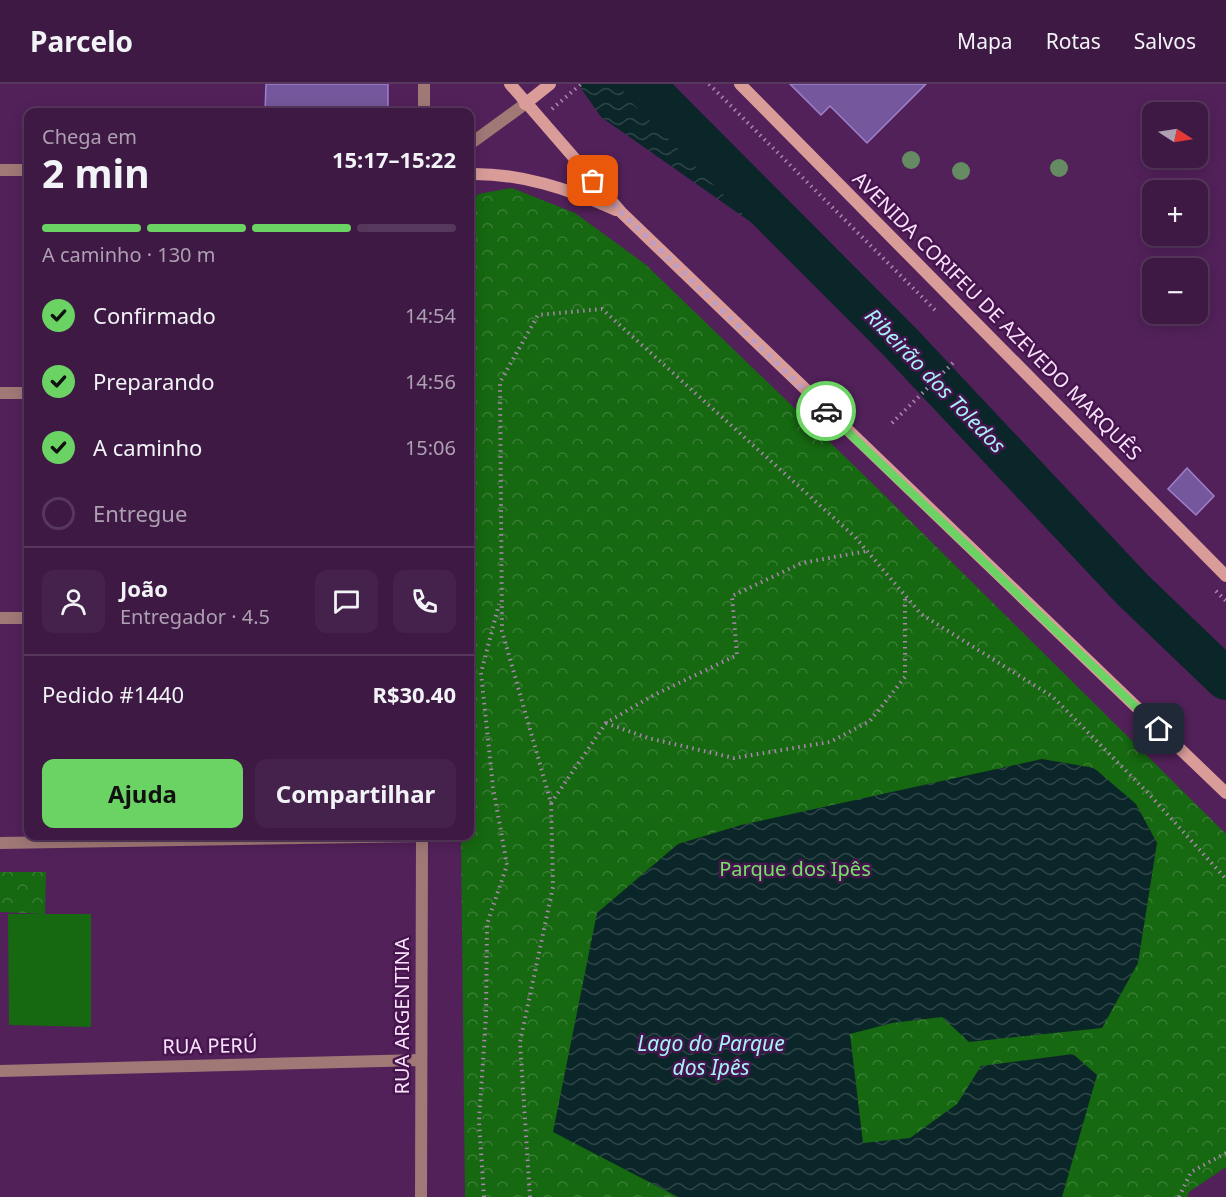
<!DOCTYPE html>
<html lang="pt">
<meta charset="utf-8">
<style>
:root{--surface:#3e1944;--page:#45224b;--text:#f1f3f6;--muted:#ada0b2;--line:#57385d;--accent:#6bd363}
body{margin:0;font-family:"Noto Sans",sans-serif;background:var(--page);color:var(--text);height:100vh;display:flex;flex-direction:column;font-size:22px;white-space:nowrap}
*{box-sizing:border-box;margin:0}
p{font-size:20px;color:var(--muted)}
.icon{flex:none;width:33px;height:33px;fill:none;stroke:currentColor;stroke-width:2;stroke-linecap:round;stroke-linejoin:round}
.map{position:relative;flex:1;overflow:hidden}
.details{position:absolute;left:24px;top:24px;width:450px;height:732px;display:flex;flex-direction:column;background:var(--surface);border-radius:12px;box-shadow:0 3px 15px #0003,0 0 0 2px var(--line)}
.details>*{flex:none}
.needle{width:39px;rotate:102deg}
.buttons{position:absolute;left:1142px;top:18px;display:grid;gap:12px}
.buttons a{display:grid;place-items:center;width:66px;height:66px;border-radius:12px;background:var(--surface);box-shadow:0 3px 15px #0003,0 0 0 2px var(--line);font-size:30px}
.pin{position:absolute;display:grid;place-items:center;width:51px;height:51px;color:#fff;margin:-26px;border-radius:12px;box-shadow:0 3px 9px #0006}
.courier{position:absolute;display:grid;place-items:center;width:60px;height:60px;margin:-30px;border:4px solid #6bd363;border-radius:50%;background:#fff;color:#222;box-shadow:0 2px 8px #0007}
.overview em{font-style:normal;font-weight:700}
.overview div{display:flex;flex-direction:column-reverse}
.overview{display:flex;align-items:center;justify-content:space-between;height:102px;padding:0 18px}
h1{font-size:39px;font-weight:700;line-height:45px}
.bar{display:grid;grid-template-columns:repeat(4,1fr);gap:9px 6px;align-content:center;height:72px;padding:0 18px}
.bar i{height:8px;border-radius:4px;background:var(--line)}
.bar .current{background:var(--accent)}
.bar p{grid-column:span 4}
.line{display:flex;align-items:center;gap:15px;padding:0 18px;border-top:2px solid var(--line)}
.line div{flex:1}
.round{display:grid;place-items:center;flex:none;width:63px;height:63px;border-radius:12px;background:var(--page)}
ol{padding:0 18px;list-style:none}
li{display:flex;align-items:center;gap:18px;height:66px}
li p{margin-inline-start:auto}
li .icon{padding:6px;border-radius:50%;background:var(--accent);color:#111;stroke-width:4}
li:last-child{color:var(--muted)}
li i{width:33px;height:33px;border:3px solid var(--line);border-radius:50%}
.action{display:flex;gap:12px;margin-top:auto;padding:12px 18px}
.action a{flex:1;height:69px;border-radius:12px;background:var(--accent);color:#111;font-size:24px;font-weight:700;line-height:69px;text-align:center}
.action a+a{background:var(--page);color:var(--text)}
header{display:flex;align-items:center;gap:36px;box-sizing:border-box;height:84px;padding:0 30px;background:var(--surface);border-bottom:2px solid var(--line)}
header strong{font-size:28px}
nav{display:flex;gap:33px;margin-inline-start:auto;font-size:21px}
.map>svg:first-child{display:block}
.park{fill:url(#park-crowns)}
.pitch{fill:#166811}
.water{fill:url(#water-waves)}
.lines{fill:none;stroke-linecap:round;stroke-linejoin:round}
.river{stroke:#0b2628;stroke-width:42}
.building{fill:#74579c;stroke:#9e80c9;stroke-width:1.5}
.path{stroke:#ab87b0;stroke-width:4;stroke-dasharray:1.5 4.5;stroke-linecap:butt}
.street{stroke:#a07977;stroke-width:12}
.secondary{stroke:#d99c99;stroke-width:12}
.tree{fill:#658b63}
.done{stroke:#bf9ec3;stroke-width:6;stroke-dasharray:0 10.8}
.route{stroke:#6bd363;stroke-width:8}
.labels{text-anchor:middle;stroke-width:5;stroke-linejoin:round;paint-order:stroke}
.street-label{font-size:20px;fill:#f9e1fc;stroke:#47154e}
.park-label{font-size:20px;fill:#74e26a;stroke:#47154e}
.water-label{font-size:21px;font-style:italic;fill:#a5f2f8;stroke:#47154e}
</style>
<header>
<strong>Parcelo</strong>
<nav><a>Mapa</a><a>Rotas</a><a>Salvos</a></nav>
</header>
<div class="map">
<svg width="1226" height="1113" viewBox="0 0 1226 1113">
<defs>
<pattern id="park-crowns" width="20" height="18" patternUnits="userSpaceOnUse" patternTransform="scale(1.5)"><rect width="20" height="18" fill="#166811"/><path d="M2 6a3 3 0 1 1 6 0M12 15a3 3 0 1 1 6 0" fill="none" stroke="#397d35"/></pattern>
<pattern id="water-waves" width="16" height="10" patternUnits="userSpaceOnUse" patternTransform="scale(1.5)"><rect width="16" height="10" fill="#0b2628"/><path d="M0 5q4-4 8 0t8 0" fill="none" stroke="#2f4548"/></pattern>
</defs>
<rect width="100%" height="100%" fill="#52215a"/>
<!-- park -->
<g class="park">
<path d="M512 104 575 129 645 180 868 395 1226 750V1083L1189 1108 1187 1113H465L461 752H470V121L478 110Z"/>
<path d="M0 788H46L45 830 0 828Z"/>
</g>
<!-- pitch -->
<path class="pitch" d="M8 830H91V943L9 941Z"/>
<!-- water -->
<g class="water">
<path d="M578 0H665L678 38 900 258 1133 506 1226 595V614L1060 452 762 146 601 33Z"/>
<path d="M1042 675 1094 684 1136 720 1157 759 1138 879 1102 944 969 958 942 933 892 939 850 950 863 1059 910 1054 957 1020 981 982 1073 970 1097 991 1062 1113H678L553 1048 597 829 678 760 741 741Z"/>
</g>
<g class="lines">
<!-- river -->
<path class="river" d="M643 0 900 258 1133 506 1226 595"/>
</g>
<!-- building -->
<g class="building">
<path d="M266 0H388V28H265Z"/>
<path d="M790 0H926L867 59 830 22 821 31Z"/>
<path d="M1187 384 1214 412 1196 431 1168 405Z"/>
</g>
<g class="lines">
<!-- path -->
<g class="path">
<path d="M709 0 937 228"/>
<path d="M552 25 581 0"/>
<path d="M892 339 954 278"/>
<path d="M1216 507 1226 517"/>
<path d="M606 639 648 654 734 674 830 658 870 637 905 593V511"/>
<path d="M551 719 606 639 652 612 737 571 732 512 802 479 867 467"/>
<path d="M484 1113 479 1037 486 932 487 840 507 781 493 703 481 589 499 520"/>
<path d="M530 1113 520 958 553 803 551 719 502 547 500 298 538 231 602 225 855 453 921 530 1053 613 1148 709 1226 795"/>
<path d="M1179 1113 1191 1088 1226 1069"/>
</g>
<!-- street -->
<g class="street">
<path d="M424 0V28"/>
<path d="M470 60 525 20"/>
<path d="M0 86H28"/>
<path d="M0 309H28"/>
<path d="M0 534H28"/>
<path d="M0 759 422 752"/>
<path d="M0 987 421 976"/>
<path d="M421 1113 422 752"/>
</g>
<!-- secondary -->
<g class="secondary">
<path d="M510 0 621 128 1226 709"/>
<path d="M740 0 1226 492"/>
<path d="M525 20 550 0"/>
<path d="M470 90C521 89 569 105 616 126"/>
</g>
</g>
<!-- trees -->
<g class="tree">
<circle cx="911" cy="76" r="9"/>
<circle cx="1059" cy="84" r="9"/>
<circle cx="961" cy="87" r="9"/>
</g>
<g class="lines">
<!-- done -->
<path class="done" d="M593 97 621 128 826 327"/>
<!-- route -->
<path class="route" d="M826 327 1159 645"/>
</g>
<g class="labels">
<!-- street labels -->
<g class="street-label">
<text transform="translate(997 232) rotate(45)" y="7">AVENIDA CORIFEU DE AZEVEDO MARQUÊS</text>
<text transform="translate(402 932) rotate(-90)" y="7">RUA ARGENTINA</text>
<text transform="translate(210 962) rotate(-1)" y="7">RUA PERÚ</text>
</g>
<!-- park labels -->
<g class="park-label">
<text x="795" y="792">Parque dos Ipês</text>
</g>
<!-- water labels -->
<g class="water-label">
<text transform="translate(935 297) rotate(46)" y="7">Ribeirão dos Toledos</text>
<text x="711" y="967">Lago do Parque<tspan x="711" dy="24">dos Ipês</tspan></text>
</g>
</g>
</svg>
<div class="buttons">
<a><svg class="needle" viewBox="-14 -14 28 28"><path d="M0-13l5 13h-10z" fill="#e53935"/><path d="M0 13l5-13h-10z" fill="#ada0b2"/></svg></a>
<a>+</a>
<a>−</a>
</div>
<div class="pin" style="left:593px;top:97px;background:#ea580c"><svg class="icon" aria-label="bag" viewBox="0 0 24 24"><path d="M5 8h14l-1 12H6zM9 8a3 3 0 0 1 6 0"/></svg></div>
<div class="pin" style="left:1159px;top:645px;background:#1f2937"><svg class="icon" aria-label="home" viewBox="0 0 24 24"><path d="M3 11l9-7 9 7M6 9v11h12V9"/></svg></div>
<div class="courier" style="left:826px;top:327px"><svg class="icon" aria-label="car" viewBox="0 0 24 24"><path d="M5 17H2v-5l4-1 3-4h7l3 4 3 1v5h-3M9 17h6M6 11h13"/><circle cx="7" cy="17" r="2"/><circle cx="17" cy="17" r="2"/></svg></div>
<section class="details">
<div class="overview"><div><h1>2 min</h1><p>Chega em</p></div><em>15:17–15:22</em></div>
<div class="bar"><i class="current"></i><i class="current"></i><i class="current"></i><i></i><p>A caminho · 130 m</p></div>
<ol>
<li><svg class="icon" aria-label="check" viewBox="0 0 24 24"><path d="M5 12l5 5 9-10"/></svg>Confirmado<p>14:54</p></li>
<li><svg class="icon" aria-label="check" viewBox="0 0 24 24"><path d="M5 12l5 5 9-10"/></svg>Preparando<p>14:56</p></li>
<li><svg class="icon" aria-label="check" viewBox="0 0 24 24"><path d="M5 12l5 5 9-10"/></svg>A caminho<p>15:06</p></li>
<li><i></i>Entregue</li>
</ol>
<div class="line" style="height:108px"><a class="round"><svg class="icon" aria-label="person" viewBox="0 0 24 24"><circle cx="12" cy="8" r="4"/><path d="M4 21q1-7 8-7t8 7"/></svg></a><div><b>João</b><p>Entregador · 4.5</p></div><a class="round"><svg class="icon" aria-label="chat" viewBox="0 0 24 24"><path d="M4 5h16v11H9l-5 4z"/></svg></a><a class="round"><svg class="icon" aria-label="phone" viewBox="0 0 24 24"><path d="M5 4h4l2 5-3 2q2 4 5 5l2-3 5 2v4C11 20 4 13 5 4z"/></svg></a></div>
<div class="line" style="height:78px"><div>Pedido #1440</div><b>R$30.40</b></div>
<div class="action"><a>Ajuda</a><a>Compartilhar</a></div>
</section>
</div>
